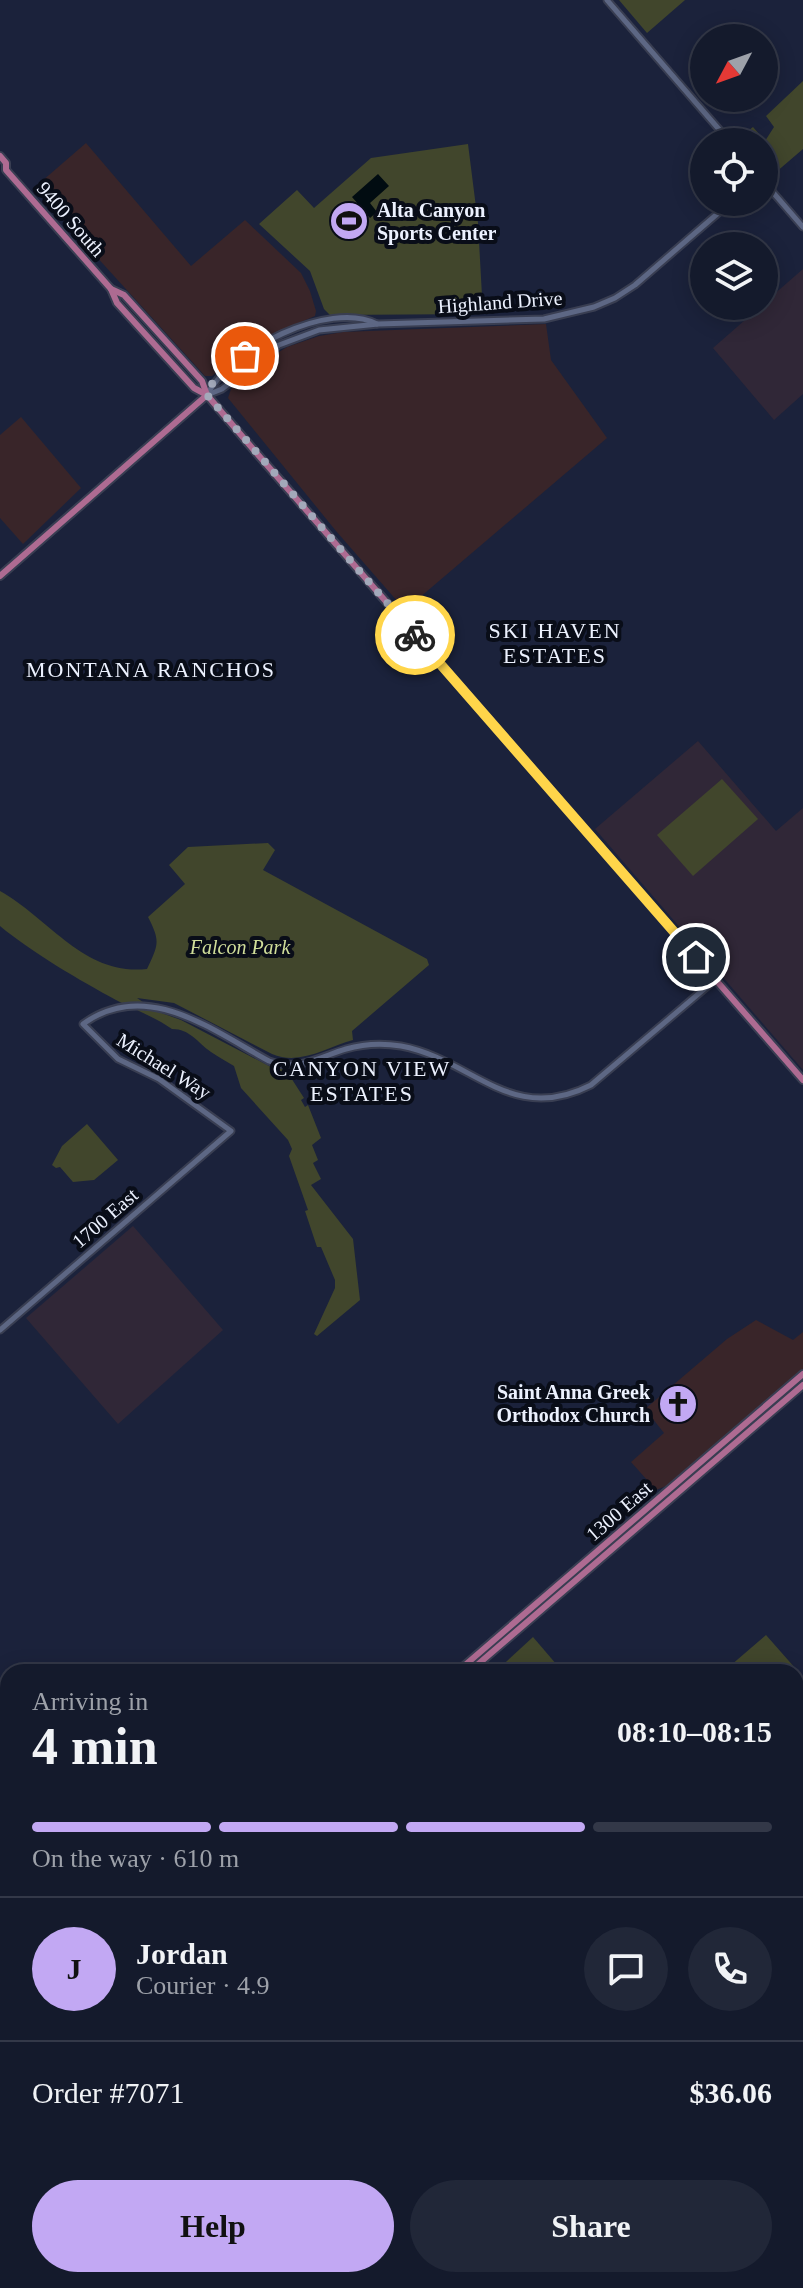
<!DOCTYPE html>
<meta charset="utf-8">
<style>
:root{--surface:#141a2c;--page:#212738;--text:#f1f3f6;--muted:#9da1a9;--line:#333848;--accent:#c2a8f3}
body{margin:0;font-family:"Times New Roman",serif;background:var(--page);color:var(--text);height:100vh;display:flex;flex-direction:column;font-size:30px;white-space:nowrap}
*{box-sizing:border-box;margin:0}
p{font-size:26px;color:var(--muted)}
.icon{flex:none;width:44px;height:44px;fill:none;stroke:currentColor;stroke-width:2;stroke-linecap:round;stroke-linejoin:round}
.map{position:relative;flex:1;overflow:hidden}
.panel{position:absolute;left:0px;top:1664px;width:804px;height:624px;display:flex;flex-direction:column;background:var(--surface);border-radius:24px 24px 0 0;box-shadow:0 4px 20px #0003,0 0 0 2px var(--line)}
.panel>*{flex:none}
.needle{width:52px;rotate:229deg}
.buttons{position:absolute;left:690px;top:24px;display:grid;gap:16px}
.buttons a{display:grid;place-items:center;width:88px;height:88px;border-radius:50%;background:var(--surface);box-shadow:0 4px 20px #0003,0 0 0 2px var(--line);font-size:40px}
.pin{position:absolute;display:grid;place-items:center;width:68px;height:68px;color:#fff;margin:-34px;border:4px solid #fff;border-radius:50%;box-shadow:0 2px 8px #0007}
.courier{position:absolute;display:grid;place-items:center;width:80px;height:80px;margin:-40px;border:6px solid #ffd54a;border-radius:50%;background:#fff;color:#222;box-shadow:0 2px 10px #0007}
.headline em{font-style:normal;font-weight:600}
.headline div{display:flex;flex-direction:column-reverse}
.headline{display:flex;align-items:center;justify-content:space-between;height:136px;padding:0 32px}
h1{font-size:52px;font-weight:600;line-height:60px}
.bar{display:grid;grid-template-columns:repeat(4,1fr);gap:12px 8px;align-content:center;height:96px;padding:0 32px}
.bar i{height:10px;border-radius:6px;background:var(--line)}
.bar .current{background:var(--accent)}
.bar p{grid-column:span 4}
.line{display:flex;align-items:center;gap:20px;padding:0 32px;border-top:2px solid var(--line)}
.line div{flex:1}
.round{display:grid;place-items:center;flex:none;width:84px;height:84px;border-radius:42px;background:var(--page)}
.cta{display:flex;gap:16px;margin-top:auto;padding:16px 32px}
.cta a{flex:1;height:92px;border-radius:48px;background:var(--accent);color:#111;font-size:32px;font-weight:600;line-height:92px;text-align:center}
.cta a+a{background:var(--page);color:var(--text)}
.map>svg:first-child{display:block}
.commercial{fill:#392529}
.education{fill:#302737}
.green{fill:#41462c}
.water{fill:#010c11}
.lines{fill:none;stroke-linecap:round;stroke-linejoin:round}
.stream{stroke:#010c11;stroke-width:2}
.minor-casing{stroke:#393e52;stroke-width:9}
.major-casing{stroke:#393e52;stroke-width:10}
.minor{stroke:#5d6784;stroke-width:5}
.major{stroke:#ae6b92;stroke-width:6}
.done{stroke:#a3a9ba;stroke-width:8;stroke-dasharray:0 14.4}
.route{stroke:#ffd54a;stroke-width:10}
.labels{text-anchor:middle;stroke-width:8;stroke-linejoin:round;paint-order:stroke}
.poi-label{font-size:20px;font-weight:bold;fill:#ecf1fe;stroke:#090d18;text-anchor:start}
.street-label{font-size:20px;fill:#ecf1fe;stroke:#090d18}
.park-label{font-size:20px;font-style:italic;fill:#d0de9a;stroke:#090d18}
.neighbourhood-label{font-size:22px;letter-spacing:2px;fill:#ecf1fe;stroke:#090d18}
</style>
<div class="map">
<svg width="803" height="2288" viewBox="0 0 803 2288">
<rect width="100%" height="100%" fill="#1b223b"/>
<!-- commercial -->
<g class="commercial">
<path d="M86 143 191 266 245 220 301 273 310 291 316 311 315 316 261 339 212 376H205L34 188Z"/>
<path d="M546 324 551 360 607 438 405 610 336 531 228 398 231 389 263 362 287 347 319 336 343 332Z"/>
<path d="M21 417 81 488 23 544 0 518V435Z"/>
<path d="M756 1320 793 1340 803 1332V1369L666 1486 656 1490 631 1462 664 1433 645 1409 727 1339Z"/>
</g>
<!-- education -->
<g class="education">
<path d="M803 269V394L774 420 713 348 761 306H764V303Z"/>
<path d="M698 741 776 831 803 808V1070L595 829Z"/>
<path d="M133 1226 223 1330 118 1424 26 1318Z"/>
</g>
<!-- green -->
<g class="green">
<path d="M619 0H685L647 33Z"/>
<path d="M803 81V149L768 179 764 174V142L735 141 753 127 765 141 774 127 766 116Z"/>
<path d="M468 144 478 223 483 314 330 315 324 309 310 271 259 224 297 190 314 208 371 158Z"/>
<path d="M722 779 758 819 693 876 657 835Z"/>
<path d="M268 843 275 850 263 870 427 959 429 965 352 1031 353 1040C327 1047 300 1066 272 1054L174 1003 137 998 156 1011 181 1020 271 1067 286 1070 304 1098 301 1100 305 1107 308 1105 321 1138 312 1145 318 1160 313 1163 321 1179 311 1185 353 1239 360 1300 317 1336 314 1334 335 1288V1280L321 1247H317L305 1211 308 1210 289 1156 292 1149 288 1140 241 1088 234 1066C226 1061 218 1057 211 1052 197 1042 190 1029 172 1029 155 1017 135 1010 116 1000 81 981 31 952 0 926V891C50 919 84 976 147 969 158 945 161 942 148 917L185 884 169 865 188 847Z"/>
<path d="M87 1124 118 1160 94 1180 73 1182 60 1167 56 1168 52 1165 62 1146Z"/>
<path d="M766 1635 803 1677V1750L796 1756V1672H723Z"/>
<path d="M533 1637 563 1672H495Z"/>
</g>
<!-- water -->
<path class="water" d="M378 174 389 186 370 203 377 212 370 218 352 197Z"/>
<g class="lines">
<!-- stream -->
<path class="stream" d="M796 2206 803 2219"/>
<defs>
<g id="minor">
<path d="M607 0 730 142"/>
<path d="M764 182 803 227"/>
<path d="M207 395 222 389 279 345 319 330 378 324 544 319 594 307 615 298 635 285 731 202"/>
<path d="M207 395C229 351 329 299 377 324"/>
<path d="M0 1330 231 1131 159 1079 118 1059 83 1024C146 978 212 1030 269 1061 297 1072 319 1057 346 1049 363 1044 383 1043 401 1046 472 1059 511 1126 591 1085L716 979"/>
<path d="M0 1881 8 1890"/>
</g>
<g id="major">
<path d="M0 156 6 163V170L111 289 117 303 194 388 207 395"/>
<path d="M111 289 124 295 202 381 207 395 253 449 803 1080"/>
<path d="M0 576 207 395"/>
<path d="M457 1672 803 1374"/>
<path d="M469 1672 803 1385"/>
<path d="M0 2067 8 2060"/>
<path d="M0 2076 8 2069"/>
<path d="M347 2280 354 2288"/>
</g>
</defs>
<!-- minor casing -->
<use href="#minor" class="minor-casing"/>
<!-- major casing -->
<use href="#major" class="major-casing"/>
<!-- minor -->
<use href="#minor" class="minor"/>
<!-- major -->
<use href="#major" class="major"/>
</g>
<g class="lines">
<!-- done -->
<path class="done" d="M245 356 213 382 207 395 415 635"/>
<!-- route -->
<path class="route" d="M415 635 696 957"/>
</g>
<!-- icons -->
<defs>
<symbol id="stadium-disc" viewBox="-11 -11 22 22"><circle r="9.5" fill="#c2a8f3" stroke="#090d18"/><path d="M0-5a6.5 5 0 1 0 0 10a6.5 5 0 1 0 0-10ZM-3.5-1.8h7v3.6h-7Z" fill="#111"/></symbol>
<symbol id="church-disc" viewBox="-11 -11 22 22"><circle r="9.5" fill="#c2a8f3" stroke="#090d18"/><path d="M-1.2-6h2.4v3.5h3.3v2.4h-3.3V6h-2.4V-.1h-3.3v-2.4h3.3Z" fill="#111"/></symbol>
</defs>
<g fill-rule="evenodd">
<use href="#stadium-disc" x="327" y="199" width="44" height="44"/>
<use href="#church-disc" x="656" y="1382" width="44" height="44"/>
</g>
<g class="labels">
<!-- poi labels -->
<g class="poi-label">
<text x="377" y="217">Alta Canyon<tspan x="377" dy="23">Sports Center</tspan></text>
<text x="650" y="1399" text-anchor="end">Saint Anna Greek<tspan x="650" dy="23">Orthodox Church</tspan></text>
</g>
<!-- street labels -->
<g class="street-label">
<text transform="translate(71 219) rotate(49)" y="7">9400 South</text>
<text transform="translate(500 302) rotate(-4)" y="7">Highland Drive</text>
<text transform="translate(164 1066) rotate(32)" y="7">Michael Way</text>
<text transform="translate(105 1218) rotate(-41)" y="7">1700 East</text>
<text transform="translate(619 1511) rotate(-41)" y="7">1300 East</text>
</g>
<!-- park labels -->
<g class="park-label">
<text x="240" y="954">Falcon Park</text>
</g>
<!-- neighbourhood labels -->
<g class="neighbourhood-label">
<text x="555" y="638">SKI HAVEN<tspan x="555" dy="25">ESTATES</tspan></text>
<text x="151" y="677">MONTANA RANCHOS</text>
<text x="362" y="1076">CANYON VIEW<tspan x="362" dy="25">ESTATES</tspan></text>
</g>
</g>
</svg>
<div class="buttons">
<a><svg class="needle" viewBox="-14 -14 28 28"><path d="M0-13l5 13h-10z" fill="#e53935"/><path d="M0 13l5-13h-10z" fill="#9da1a9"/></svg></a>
<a><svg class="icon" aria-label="locate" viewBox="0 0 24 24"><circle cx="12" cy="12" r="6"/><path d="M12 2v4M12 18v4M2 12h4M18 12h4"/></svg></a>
<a><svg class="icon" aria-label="layers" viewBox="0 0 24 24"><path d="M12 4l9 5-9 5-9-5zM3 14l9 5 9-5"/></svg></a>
</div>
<div class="pin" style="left:245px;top:356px;background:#ea580c"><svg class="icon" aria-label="bag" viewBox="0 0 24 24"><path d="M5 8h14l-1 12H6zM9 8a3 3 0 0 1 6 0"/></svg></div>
<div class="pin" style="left:696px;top:957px;background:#1f2937"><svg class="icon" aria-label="home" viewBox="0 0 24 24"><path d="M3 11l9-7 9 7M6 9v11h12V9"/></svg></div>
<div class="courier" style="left:415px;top:635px"><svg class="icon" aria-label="bike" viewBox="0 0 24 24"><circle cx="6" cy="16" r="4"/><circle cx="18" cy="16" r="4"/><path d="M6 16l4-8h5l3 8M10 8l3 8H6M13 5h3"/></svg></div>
<section class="panel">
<div class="headline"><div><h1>4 min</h1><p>Arriving in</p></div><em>08:10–08:15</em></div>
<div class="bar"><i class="current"></i><i class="current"></i><i class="current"></i><i></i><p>On the way · 610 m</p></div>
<div class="line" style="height:144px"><b class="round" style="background:var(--accent);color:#111">J</b><div><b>Jordan</b><p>Courier · 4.9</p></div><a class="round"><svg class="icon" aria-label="chat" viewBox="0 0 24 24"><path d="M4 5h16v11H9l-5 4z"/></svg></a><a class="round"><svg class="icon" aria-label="phone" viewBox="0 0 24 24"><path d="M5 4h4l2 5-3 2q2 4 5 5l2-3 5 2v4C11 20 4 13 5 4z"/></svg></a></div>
<div class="line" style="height:104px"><div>Order #7071</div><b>$36.06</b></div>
<div class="cta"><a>Help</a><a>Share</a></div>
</section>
</div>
